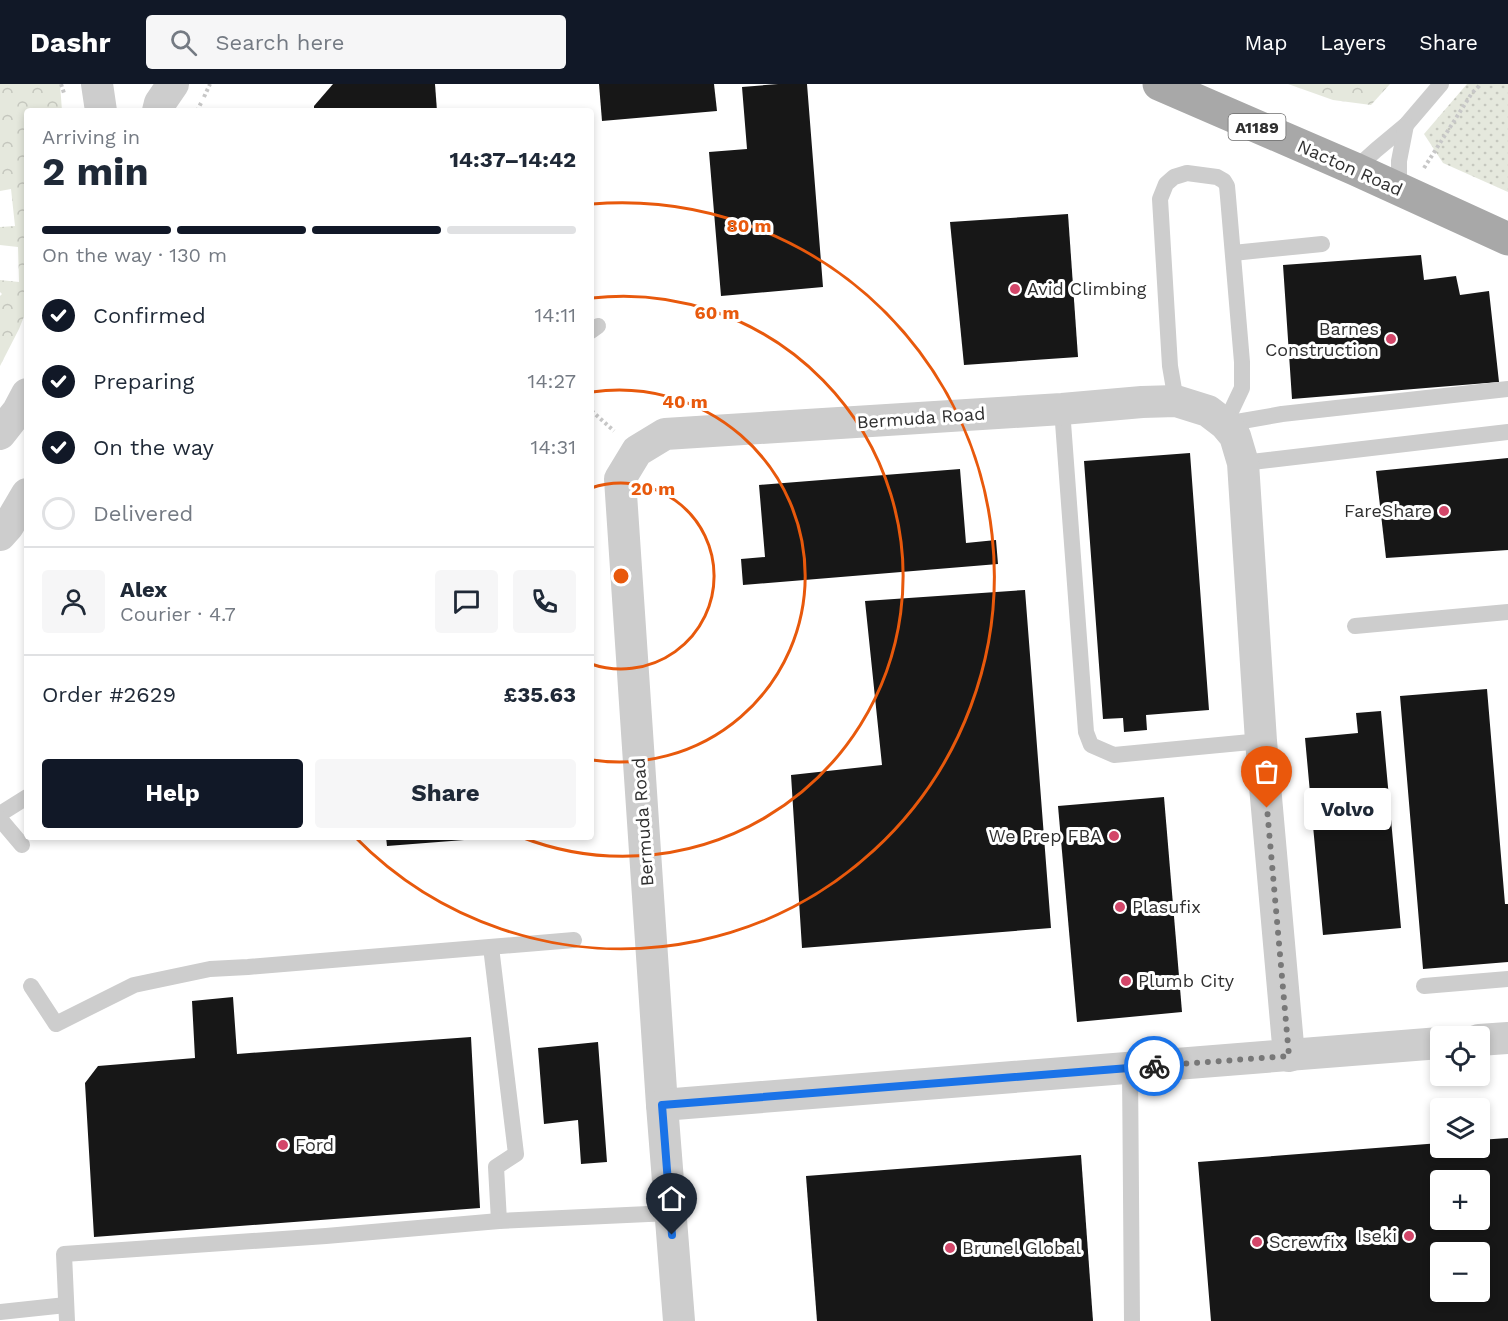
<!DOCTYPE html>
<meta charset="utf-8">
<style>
:root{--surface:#fff;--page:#f6f6f7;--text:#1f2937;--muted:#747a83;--line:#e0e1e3;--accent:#111827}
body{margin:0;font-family:"Work Sans",sans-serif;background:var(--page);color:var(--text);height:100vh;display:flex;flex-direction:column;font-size:22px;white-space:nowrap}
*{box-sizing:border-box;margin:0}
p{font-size:20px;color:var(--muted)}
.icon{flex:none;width:33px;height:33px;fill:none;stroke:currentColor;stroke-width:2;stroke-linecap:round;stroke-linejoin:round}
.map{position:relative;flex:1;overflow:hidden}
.details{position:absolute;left:24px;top:24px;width:570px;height:732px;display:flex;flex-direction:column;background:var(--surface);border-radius:6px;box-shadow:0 3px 9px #0003}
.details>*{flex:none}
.fabs{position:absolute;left:1430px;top:942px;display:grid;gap:12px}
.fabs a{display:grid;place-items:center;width:60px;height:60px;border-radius:6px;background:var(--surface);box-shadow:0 3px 9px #0003;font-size:30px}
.pin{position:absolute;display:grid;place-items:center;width:51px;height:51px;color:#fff;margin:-62px -26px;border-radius:50% 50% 50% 0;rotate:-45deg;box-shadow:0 0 6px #0007}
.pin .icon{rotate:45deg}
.courier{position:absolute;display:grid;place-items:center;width:60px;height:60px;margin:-30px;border:4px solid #1a73e8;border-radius:50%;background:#fff;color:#222;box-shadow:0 2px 8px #0007}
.bubble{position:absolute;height:42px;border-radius:6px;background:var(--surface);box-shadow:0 3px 9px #0003;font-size:20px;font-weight:700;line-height:42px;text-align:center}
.overview em{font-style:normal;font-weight:700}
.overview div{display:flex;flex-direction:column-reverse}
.overview{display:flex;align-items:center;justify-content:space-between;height:102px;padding:0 18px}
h1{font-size:39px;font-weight:700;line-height:45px}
.bar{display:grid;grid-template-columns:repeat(4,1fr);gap:9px 6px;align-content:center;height:72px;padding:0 18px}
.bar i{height:8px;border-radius:4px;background:var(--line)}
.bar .selected{background:var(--accent)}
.bar p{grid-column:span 4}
.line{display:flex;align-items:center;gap:15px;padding:0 18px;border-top:2px solid var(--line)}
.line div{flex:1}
.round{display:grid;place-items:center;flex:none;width:63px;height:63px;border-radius:6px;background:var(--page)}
ol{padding:0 18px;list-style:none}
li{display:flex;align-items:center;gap:18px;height:66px}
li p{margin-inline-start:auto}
li .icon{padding:6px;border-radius:50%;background:var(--accent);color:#fff;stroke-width:4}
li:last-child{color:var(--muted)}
li i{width:33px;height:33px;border:3px solid var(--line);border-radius:50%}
.button{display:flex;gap:12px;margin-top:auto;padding:12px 18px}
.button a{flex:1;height:69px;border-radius:6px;background:var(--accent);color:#fff;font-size:24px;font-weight:700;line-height:69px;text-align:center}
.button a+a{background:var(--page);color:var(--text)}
header{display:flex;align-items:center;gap:36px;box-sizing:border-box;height:84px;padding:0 30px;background:var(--accent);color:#fff}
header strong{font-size:28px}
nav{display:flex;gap:33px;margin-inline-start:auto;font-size:21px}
.search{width:420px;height:54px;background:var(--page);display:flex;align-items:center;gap:15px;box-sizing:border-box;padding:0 21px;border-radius:6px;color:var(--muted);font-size:22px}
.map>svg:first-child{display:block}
.grass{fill:url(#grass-dots)}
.forest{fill:url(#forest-crowns)}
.building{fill:#171717;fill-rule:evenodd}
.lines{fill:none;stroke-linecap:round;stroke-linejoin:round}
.path{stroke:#c7c7c7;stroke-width:4;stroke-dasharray:3 3;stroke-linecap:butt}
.service{stroke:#cdcdcd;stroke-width:16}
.minor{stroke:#cdcdcd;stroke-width:32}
.primary{stroke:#a8a8a8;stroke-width:33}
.done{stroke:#787878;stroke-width:6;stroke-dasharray:0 10.8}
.route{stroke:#1a73e8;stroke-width:8}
.ring{fill:none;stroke:#e8590c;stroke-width:3}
.poi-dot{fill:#d34669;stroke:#fff;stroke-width:2}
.labels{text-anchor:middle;stroke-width:6;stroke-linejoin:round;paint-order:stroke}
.shield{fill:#fff;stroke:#6e6e6e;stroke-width:1.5}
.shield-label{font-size:16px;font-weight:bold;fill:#303030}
.street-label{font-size:18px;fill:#303030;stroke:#fff}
.poi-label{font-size:18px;fill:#303030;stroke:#fff;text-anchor:start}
.centre{fill:#e8590c;stroke:#fff;stroke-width:3}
.ring-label{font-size:18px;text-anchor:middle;font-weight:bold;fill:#e8590c;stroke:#fff;stroke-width:6;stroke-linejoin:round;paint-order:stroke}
</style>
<header>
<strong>Dashr</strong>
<div class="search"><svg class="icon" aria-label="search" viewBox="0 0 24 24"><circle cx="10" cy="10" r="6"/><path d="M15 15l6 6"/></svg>Search here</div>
<nav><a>Map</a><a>Layers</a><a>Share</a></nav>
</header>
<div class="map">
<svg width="1508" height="1237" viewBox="0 0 1508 1237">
<defs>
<pattern id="grass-dots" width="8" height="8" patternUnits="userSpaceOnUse" patternTransform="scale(1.5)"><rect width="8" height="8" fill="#e5e8dd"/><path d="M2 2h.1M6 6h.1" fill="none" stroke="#c5c7be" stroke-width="1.8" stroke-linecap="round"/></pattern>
<pattern id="forest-crowns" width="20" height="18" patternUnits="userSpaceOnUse" patternTransform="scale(1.5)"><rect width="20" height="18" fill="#e5e8dd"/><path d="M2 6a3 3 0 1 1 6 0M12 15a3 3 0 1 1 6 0" fill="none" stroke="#c5c7be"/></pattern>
</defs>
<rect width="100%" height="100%" fill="#fff"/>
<!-- grass -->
<path class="grass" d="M1467 0H1508V108L1443 79 1424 50Z"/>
<!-- forest -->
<g class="forest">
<path d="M0 0H60L62 27H27V225L19 245 0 282V212L2 210 0 208V196L19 198 18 163 0 161V143L15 142 11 105 0 107Z"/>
<path d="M1288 0H1390L1371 21 1333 16Z"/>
</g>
<!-- building -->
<g class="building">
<path d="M333 0H435L437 27H314V22Z"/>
<path d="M599 0H714L717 27 602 37Z"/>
<path d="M778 0H807L823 203 721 212 709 68 747 65 742 3Z"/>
<path d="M1068 130 1078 273 964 281 950 138Z"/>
<path d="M1421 171 1424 196 1456 192 1460 211 1489 207 1499 298 1292 315 1283 181Z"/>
<path d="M1190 369 1209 626 1146 631 1147 646 1124 648 1123 634 1103 635 1084 377Z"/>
<path d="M1508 374V466L1386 474 1376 387Z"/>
<path d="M960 385 966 459 996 456 998 480 743 501 741 475 765 473 759 401Z"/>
<path d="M1025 506 1051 844 802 864 791 691 882 681 865 517Z"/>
<path d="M1487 605 1505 820H1508V878L1423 885 1400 612Z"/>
<path d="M1381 627 1401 844 1323 851 1305 654 1358 649 1356 629Z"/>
<path d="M1164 713 1182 928 1077 938 1058 722Z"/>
<path d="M386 753H477V755L387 762Z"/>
<path d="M233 913 237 970 471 953 480 1124 94 1153 85 999 98 982 195 974 192 917Z"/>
<path d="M598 958 607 1078 581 1080 578 1036 544 1040 538 964Z"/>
<path d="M1508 1054V1237H1211L1198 1078 1440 1059V1064H1479V1056ZM1440 1096H1479V1136H1440ZM1440 1168H1479V1208H1440Z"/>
<path d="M1081 1071 1093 1237H817L806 1092Z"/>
</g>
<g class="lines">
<!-- path -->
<g class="path">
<path d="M61 0 64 9"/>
<path d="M204 13 210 0"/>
<path d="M197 27 201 19"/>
<path d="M1424 84 1472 9 1481 0"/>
<path d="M591 328H593L614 347"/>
</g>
<!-- service -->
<g class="service">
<path d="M1355 85 1376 66 1406 41 1441 0"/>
<path d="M1399 105V77L1406 41"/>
<path d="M1233 169 1322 160"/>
<path d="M591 247 598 242"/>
<path d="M1176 317 1170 282 1160 115 1166 100 1174 93 1187 89 1217 93 1224 97 1227 102 1228 113 1242 278V304L1225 340"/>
<path d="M1062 325 1086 648 1091 661 1114 671 1261 657"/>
<path d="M1225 340 1282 330 1508 305"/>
<path d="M1243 379 1508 348"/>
<path d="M1355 542 1508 528"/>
<path d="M0 730 27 713"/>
<path d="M0 735 22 761"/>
<path d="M491 863 516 1070 496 1083 499 1137"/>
<path d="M31 902 56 940 134 901 210 885 248 883 574 856"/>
<path d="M1424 902 1508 895"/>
<path d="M1130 984 1132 1237"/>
<path d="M0 1228 66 1221"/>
<path d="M67 1237 64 1170 326 1152 499 1137 670 1129"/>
</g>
<!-- minor -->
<g class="minor">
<path d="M97 0 101 27"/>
<path d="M158 27 160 19 173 0"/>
<path d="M0 350 18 327 27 310"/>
<path d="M0 451 8 442 27 410"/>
<path d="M1479 956 1508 954"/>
<path d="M662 1021 620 395 637 367 665 350 1062 325 1142 318 1176 317 1208 327 1225 340 1235 352 1243 379 1261 657 1289 972"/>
<path d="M679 1237 662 1021 1440 959"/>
</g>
<!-- primary -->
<path class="primary" d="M1159 0 1355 85 1508 155"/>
</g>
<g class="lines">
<!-- done -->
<path class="done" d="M1154 982 1289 972 1267 724"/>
<!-- route -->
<path class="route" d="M672 1151 662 1021 1154 982"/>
</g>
<!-- distance rings -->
<g class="ring">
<path d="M591 404A93 93 0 1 1 591 580"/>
<path d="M592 308A186 186 0 1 1 592 676"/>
<path d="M592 214A280 280 0 1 1 521 753"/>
<path d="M592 120A373 373 0 1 1 355 753"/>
</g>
<!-- markers -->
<g class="poi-dot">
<circle cx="1015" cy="205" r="6"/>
<circle cx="1391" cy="255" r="6"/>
<circle cx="1444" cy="427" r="6"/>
<circle cx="1114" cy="752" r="6"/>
<circle cx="1120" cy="823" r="6"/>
<circle cx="1126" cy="897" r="6"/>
<circle cx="283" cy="1061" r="6"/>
<circle cx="1409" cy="1152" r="6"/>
<circle cx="1257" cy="1158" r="6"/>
<circle cx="950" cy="1164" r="6"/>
</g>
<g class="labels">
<!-- shield labels -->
<rect class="shield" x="1228.5" y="30" width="57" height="26" rx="4.5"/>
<g class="shield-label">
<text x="1257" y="49">A1189</text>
</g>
<!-- street labels -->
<g class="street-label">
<text transform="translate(1350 84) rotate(24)" y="6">Nacton Road</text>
<text transform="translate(921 334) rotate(-4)" y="6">Bermuda Road</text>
<text transform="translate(643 738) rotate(-94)" y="6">Bermuda Road</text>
</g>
<!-- poi labels -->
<g class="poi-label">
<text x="1027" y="211">Avid Climbing</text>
<text x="1379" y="251" text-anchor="end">Barnes<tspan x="1379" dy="21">Construction</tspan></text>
<text x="1432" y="433" text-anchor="end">FareShare</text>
<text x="1102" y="758" text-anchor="end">We Prep FBA</text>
<text x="1132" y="829">Plasufix</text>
<text x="1138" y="903">Plumb City</text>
<text x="295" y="1067">Ford</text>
<text x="1397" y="1158" text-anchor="end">Iseki</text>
<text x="1269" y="1164">Screwfix</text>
<text x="962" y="1170">Brunel Global</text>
</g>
</g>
<circle cx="621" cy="492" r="9" class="centre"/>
<g class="ring-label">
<text x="749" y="148">80 m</text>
<text x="717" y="235">60 m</text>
<text x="685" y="324">40 m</text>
<text x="653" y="411">20 m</text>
</g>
</svg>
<div class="fabs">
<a><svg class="icon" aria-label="locate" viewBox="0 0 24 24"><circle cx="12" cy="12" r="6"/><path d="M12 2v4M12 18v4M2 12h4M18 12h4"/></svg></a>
<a><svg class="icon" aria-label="layers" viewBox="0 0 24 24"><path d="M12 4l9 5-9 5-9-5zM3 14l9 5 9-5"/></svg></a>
<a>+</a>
<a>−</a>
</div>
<div class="pin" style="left:1267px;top:724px;background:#ea580c"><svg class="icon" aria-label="bag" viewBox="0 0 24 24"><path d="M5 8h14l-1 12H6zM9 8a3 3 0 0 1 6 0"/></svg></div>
<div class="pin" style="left:672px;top:1151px;background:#1f2937"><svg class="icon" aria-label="home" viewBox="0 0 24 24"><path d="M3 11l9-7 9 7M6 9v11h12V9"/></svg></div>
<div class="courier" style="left:1154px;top:982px"><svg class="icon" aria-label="bike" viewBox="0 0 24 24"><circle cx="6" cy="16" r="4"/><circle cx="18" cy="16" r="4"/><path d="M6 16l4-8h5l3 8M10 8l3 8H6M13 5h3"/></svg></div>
<div class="bubble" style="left:1304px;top:704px;width:87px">Volvo</div>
<section class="details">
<div class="overview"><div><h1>2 min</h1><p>Arriving in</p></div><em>14:37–14:42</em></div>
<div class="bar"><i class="selected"></i><i class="selected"></i><i class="selected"></i><i></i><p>On the way · 130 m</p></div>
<ol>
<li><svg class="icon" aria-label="check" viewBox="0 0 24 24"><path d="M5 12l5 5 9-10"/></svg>Confirmed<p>14:11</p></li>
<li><svg class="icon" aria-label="check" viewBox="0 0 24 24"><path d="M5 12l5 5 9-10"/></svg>Preparing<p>14:27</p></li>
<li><svg class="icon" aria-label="check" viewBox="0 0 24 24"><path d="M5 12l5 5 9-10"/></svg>On the way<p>14:31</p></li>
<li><i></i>Delivered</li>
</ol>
<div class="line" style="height:108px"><a class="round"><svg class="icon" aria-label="person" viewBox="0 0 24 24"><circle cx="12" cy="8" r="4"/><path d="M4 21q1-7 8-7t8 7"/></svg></a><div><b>Alex</b><p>Courier · 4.7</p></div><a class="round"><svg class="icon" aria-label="chat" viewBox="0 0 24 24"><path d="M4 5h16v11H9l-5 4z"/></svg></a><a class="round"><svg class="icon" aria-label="phone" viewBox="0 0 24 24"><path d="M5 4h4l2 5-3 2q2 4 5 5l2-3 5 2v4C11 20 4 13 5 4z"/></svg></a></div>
<div class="line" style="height:78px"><div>Order #2629</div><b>£35.63</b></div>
<div class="button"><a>Help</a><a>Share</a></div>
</section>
</div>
